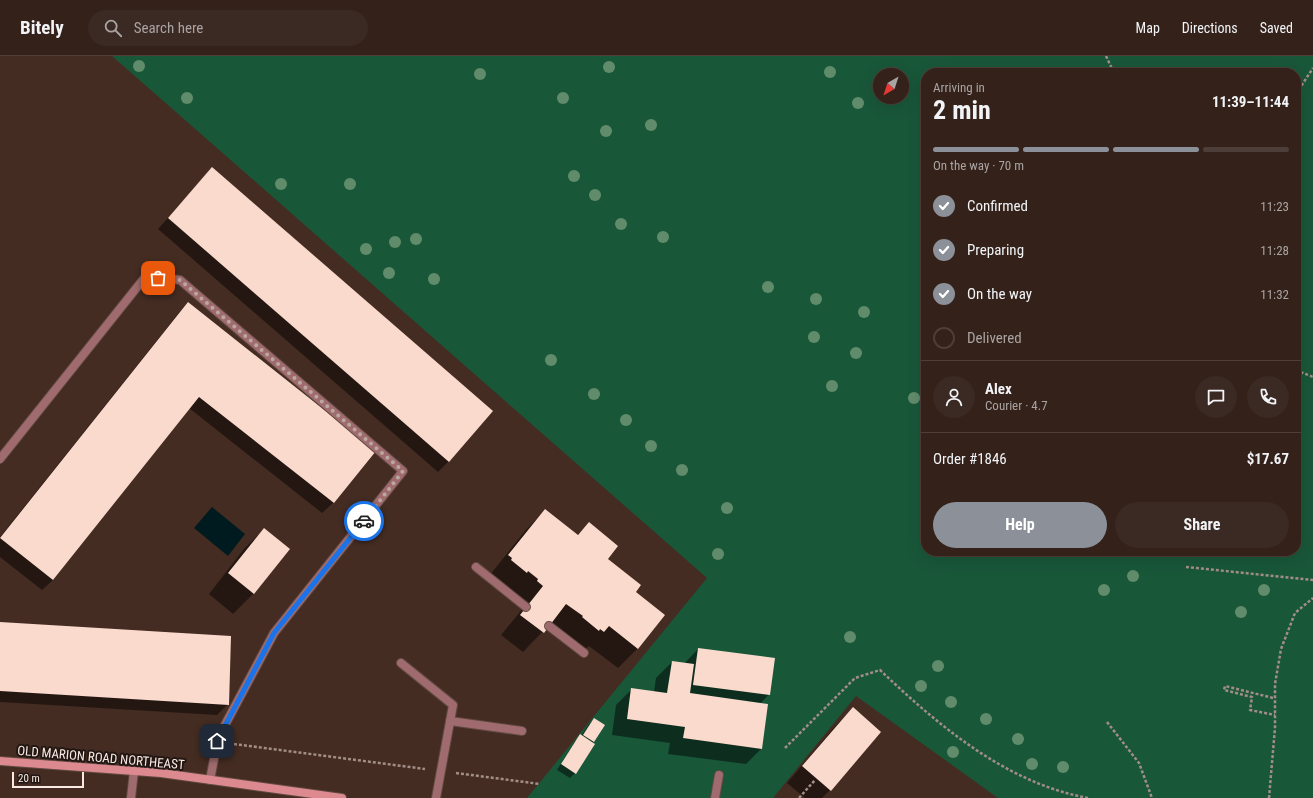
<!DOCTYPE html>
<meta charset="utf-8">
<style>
:root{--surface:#33211a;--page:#3b2923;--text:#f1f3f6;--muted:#a9a3a2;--line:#4e3e39;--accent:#8c9099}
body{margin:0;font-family:"Roboto Condensed",sans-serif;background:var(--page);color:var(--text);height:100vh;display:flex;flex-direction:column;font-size:15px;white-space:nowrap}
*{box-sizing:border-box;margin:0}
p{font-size:13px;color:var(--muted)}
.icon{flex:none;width:22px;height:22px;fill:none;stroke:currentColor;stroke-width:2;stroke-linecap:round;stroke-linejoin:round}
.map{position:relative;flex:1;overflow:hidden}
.details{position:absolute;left:921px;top:12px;width:380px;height:488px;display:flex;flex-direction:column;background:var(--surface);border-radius:16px;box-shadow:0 4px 16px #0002,0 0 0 1px var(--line)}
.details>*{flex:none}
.needle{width:26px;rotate:219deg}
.fabs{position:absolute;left:873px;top:12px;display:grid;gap:8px}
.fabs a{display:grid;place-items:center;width:36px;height:36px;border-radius:50%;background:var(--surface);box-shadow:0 4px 16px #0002,0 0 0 1px var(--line);font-size:20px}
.scale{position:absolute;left:12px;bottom:10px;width:72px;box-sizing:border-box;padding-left:4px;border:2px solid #faeae3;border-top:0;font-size:11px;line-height:14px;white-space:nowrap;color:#faeae3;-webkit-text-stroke:3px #221713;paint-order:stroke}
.pin{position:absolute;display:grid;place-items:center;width:34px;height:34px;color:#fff;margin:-17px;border-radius:8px;box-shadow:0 2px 6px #0006}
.courier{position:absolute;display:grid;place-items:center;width:40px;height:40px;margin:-20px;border:3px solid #1a73e8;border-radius:50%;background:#fff;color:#222;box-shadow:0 1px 5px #0007}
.headline em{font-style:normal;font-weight:700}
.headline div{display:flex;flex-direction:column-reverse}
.headline{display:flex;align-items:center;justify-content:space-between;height:68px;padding:0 12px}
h1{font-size:26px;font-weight:700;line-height:30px}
.bar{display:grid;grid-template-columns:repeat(4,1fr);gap:6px 4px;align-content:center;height:48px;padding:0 12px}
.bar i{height:5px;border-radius:3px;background:var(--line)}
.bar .current{background:var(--accent)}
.bar p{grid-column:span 4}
.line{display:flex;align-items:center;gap:10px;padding:0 12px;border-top:1px solid var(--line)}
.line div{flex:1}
.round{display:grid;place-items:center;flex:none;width:42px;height:42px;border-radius:21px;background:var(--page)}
ol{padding:0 12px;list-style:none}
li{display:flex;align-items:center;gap:12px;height:44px}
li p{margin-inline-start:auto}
li .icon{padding:4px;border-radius:50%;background:var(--accent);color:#fff;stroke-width:4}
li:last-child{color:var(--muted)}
li i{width:22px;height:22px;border:2px solid var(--line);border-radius:50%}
.button{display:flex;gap:8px;margin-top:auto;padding:8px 12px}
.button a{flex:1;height:46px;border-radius:24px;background:var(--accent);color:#fff;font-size:16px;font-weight:700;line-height:46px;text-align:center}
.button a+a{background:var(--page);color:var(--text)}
header{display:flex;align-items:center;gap:24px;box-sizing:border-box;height:56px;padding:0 20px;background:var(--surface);border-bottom:1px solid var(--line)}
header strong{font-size:19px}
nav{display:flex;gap:22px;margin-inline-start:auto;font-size:14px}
.search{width:280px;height:36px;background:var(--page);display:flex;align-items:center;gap:10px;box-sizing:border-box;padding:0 14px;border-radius:22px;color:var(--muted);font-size:15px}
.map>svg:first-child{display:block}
.green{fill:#195739;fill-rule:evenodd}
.water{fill:#001b1f}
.shadow{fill:#0007}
.building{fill:#fadacd}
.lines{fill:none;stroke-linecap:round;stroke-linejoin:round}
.service-casing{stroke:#614a41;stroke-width:10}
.secondary-casing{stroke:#614a41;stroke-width:10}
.path{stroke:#a28e86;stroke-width:2.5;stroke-dasharray:3 2;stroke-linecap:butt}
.service{stroke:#a06b6e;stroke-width:8}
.secondary{stroke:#dd8990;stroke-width:8}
.tree{fill:#618c6b}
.done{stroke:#baa89f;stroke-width:4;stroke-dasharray:0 7.2}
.route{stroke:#1a73e8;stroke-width:5}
.labels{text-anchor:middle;stroke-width:4;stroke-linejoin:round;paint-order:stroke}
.street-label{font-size:13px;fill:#faeae3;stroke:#221713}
</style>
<header>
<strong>Bitely</strong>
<div class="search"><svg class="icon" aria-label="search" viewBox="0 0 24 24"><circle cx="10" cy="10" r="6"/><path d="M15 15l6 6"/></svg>Search here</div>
<nav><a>Map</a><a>Directions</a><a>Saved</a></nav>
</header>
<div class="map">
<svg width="1313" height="742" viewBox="0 0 1313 742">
<rect width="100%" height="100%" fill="#442c22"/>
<!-- green -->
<path class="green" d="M112 0H1313V742H998L856 640 773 742H527L707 522ZM926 17H1296V495H926ZM880 19H902V41H880Z"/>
<!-- water -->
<path class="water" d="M212 451 245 478 228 500 194 472Z"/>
<!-- shadow -->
<g class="shadow">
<path d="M212 112 449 405 438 416 158 173Z"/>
<path d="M188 247 374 395 333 447 322 457 189 352 53 524 42 534 0 501V481L178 258Z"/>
<path d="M545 454 576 480 589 467 606 503 634 536 638 592 618 612 589 590 583 595 548 570 523 596 501 579 524 551 489 520 525 475Z"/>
<path d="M264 473 289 493 253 538 233 558 209 538 244 493Z"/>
<path d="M0 567 228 648 217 659 0 646Z"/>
<path d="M698 593 769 638 760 648 762 692 746 708 668 698 670 687 612 679 616 649 632 633 654 636 656 622 672 606 684 608Z"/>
<path d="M853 653 830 734 822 742H805L787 727 837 668Z"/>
<path d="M594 663V685L575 717 570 722 557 714 575 685 581 680 589 668Z"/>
</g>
<!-- building -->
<g class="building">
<path d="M212 111 493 355 449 406 168 162Z"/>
<path d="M188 246 376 395 334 447 199 341 53 524 0 482Z"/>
<path d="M545 453 578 479 589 466 618 490 608 503 641 529 636 536 665 559 638 593 609 570 604 576 600 573 599 575 582 561 583 560 566 548 544 577 520 559 543 530 537 525 538 523 528 515 527 517 511 504 512 502 508 499Z"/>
<path d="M264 472 290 493 254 538 228 517Z"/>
<path d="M0 566 231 580 229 649 0 635Z"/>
<path d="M698 592 775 602 770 639 693 629Z"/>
<path d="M672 605 694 608 690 637 768 648 762 693 683 682 685 671 627 663 631 632 667 637Z"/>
<path d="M853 651 881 676 831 735 802 710Z"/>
<path d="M594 662 605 669 594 686 583 679Z"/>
<path d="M580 678 595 688 576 718 561 708Z"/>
</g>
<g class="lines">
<defs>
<g id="service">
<path d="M0 403 146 220 180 224 403 415 274 577 218 682 210 724"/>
<path d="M476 511 526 551"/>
<path d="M549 570 584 597"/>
<path d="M401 607 453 649 436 742"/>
<path d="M450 665 522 675"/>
<path d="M131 742 134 715"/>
<path d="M715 742 719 719"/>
</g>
<path id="secondary" d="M0 705 161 717 342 742"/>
</defs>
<!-- service casing -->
<use href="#service" class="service-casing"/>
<!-- secondary casing -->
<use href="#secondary" class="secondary-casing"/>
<!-- path -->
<g class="path">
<path d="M1106 0 1114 17"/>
<path d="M1296 38 1313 12"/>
<path d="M1296 314 1313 321"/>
<path d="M1186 511 1313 524"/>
<path d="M1273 642 1225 630 1224 634 1252 641 1250 654 1275 659"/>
<path d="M1107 666 1139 707 1152 742"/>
<path d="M234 688 425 713"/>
<path d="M785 692 855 622 880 614C939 670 1006 727 1088 742"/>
<path d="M456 717 540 728"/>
<path d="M799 742 815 724"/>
<path d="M1269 742 1275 672V628L1281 593 1295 557 1313 542"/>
</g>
<!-- service -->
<use href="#service" class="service"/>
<!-- secondary -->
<use href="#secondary" class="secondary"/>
</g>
<!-- trees -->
<g class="tree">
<circle cx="139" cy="10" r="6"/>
<circle cx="609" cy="11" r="6"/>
<circle cx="830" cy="16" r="6"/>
<circle cx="480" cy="18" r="6"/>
<circle cx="187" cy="42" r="6"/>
<circle cx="563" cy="42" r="6"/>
<circle cx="858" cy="47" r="6"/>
<circle cx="651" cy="69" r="6"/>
<circle cx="606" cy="75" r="6"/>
<circle cx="574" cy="120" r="6"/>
<circle cx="281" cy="128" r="6"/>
<circle cx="350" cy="128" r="6"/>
<circle cx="595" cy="139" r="6"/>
<circle cx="621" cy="168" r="6"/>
<circle cx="663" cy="181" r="6"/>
<circle cx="416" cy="183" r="6"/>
<circle cx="395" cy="186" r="6"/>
<circle cx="366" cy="193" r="6"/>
<circle cx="389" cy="217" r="6"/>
<circle cx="434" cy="223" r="6"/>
<circle cx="768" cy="231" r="6"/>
<circle cx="816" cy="243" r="6"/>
<circle cx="864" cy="256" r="6"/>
<circle cx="814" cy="281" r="6"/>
<circle cx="856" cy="297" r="6"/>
<circle cx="551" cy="304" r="6"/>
<circle cx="832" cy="330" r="6"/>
<circle cx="594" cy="338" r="6"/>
<circle cx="914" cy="342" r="6"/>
<circle cx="626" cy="364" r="6"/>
<circle cx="651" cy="390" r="6"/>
<circle cx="682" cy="414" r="6"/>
<circle cx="727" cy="452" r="6"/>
<circle cx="718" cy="498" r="6"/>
<circle cx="1133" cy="520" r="6"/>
<circle cx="1104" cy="534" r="6"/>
<circle cx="1264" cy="534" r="6"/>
<circle cx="1241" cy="556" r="6"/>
<circle cx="850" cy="581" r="6"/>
<circle cx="938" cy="610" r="6"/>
<circle cx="921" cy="630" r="6"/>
<circle cx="951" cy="646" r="6"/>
<circle cx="986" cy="663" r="6"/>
<circle cx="1018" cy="683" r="6"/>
<circle cx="953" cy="696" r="6"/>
<circle cx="1032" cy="708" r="6"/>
<circle cx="1063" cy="711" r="6"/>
</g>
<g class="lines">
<!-- done -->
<path class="done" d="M158 222 180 224 403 415 364 465"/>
<!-- route -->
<path class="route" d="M217 685 274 577 364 465"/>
</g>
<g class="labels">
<!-- street labels -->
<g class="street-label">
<text transform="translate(101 701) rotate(5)" y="5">OLD MARION ROAD NORTHEAST</text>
</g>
</g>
</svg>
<div class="fabs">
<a><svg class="needle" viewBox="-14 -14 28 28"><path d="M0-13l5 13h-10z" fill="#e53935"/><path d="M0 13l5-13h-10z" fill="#a9a3a2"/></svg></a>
</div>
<div class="scale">20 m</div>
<div class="pin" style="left:158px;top:222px;background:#ea580c"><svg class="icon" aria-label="bag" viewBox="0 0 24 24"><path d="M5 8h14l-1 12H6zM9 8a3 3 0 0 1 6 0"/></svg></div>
<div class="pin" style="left:217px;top:685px;background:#1f2937"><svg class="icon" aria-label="home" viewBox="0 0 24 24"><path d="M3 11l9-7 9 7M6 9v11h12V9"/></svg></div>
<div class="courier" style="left:364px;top:465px"><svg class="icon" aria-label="car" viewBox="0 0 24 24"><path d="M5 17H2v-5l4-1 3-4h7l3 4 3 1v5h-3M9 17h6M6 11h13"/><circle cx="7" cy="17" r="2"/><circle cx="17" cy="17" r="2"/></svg></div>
<section class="details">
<div class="headline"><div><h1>2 min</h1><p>Arriving in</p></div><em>11:39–11:44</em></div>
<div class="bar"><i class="current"></i><i class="current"></i><i class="current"></i><i></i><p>On the way · 70 m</p></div>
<ol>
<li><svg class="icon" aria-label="check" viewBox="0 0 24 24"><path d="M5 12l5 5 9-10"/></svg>Confirmed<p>11:23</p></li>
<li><svg class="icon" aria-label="check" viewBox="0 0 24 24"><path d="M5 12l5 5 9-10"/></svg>Preparing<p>11:28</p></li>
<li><svg class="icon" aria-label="check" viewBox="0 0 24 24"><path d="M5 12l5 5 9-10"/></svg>On the way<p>11:32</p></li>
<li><i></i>Delivered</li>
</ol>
<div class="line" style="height:72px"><a class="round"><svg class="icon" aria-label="person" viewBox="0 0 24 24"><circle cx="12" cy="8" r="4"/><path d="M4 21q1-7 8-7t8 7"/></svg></a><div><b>Alex</b><p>Courier · 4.7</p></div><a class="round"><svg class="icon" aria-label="chat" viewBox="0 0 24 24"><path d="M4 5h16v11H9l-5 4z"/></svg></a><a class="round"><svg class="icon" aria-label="phone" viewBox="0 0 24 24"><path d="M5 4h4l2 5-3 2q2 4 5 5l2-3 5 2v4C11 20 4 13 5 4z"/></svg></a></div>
<div class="line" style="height:52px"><div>Order #1846</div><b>$17.67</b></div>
<div class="button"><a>Help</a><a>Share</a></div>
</section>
</div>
